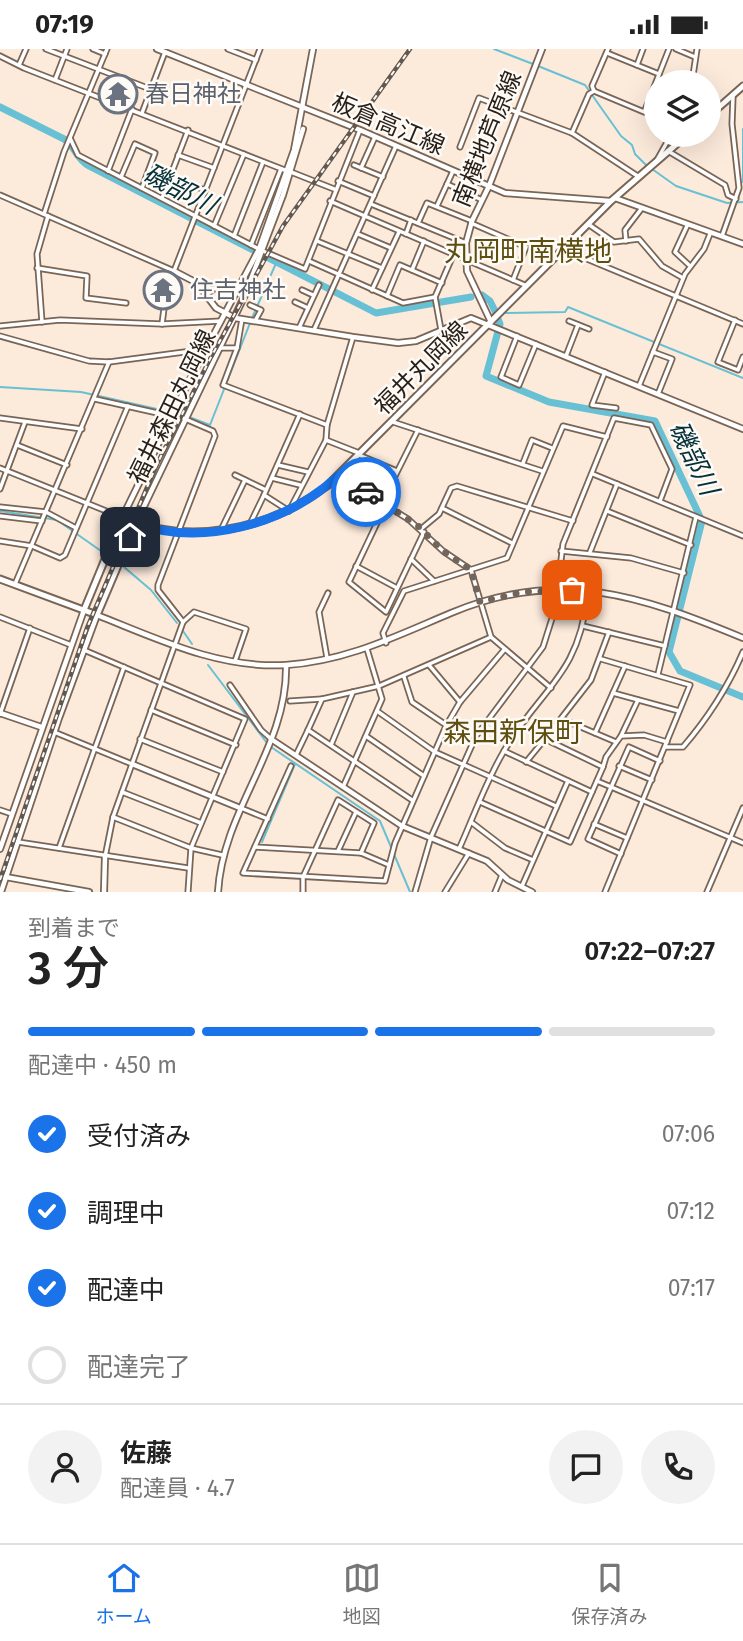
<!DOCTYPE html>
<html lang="ja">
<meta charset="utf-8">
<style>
:root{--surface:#fff;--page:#f2f2f2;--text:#222;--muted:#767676;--line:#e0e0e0;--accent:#1a73e8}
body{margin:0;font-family:"Fira Sans","Noto Sans JP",sans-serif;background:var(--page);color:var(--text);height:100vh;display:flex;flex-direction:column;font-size:26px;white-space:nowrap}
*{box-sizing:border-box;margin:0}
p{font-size:23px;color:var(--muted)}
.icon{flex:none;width:38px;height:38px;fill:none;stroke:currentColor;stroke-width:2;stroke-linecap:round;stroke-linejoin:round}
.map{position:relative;height:843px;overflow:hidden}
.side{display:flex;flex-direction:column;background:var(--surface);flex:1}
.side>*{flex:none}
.controls{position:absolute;left:644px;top:21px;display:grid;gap:14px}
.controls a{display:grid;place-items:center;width:77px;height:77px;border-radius:50%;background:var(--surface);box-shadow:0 7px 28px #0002;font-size:35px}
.pin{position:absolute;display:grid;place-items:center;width:60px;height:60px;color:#fff;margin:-30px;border-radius:14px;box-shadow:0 4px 10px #0006}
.courier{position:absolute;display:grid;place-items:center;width:70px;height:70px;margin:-35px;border:5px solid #1a73e8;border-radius:50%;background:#fff;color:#222;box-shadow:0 2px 9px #0007}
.headline em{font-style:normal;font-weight:600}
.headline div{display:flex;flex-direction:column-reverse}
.headline{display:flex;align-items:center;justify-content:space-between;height:119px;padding:0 28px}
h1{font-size:46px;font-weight:600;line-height:52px}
.bar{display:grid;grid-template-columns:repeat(4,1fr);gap:10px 7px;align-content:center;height:84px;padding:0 28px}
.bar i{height:9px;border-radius:5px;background:var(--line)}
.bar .on{background:var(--accent)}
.bar p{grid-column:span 4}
.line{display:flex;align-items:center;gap:18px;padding:0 28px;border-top:2px solid var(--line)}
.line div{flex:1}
.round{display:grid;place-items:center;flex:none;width:74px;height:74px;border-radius:37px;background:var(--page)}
ol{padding:0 28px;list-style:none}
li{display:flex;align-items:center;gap:21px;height:77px}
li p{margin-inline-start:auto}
li .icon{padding:7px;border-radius:50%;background:var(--accent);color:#fff;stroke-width:4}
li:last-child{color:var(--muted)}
li i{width:38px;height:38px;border:4px solid var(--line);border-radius:50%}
.status{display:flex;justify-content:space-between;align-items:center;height:49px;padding:0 35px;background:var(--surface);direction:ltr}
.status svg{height:19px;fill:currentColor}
.tabs{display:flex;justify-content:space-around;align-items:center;height:98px;border-top:2px solid var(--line);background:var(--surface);font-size:19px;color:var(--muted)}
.tabs a{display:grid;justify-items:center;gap:4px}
.tabs .on{color:var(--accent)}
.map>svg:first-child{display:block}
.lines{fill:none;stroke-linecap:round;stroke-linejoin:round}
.stream{stroke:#68c0d5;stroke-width:2}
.river{stroke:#68c0d5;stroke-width:7}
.street-casing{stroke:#796556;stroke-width:7}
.secondary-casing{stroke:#796556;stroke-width:8}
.primary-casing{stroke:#796556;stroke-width:9}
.street{stroke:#fff;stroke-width:3.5}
.secondary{stroke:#fff;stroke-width:4.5}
.primary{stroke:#fff;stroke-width:5}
.rail-casing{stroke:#63584f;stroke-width:4.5}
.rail{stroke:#fefaf6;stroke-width:2;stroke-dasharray:5;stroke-linecap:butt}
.done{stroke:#72665c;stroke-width:7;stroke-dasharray:0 12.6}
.route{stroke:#1a73e8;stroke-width:9}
.labels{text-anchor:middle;stroke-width:5;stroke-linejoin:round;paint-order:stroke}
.worship-label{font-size:24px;fill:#5b616d;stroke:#fefaf6;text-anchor:start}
.street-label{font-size:24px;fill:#271f18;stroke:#fefaf6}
.water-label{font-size:26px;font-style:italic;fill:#033039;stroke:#fefaf6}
.quarter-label{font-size:28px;fill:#5e4e10;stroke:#fefaf6}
</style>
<div class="status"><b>07:19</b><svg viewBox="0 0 49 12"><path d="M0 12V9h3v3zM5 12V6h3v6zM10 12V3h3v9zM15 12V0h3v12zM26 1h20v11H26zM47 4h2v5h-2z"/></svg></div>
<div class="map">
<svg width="743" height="843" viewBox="0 0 743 843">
<rect width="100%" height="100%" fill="#fceadb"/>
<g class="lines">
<!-- stream -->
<g class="stream">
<path d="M494 0 533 15"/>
<path d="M538 17 585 36 621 87 632 96 635 105 646 116"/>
<path d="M743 80V133"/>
<path d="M652 120 676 137 727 154 743 153"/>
<path d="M504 264 565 263 568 258 743 329"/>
<path d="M252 269 277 212"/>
<path d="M0 338 81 343 170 363"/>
<path d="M189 368 210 376 250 274"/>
<path d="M0 462 57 471 101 502"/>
<path d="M124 518 151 541 177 574"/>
<path d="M183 582 192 595"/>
<path d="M208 616 267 694"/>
<path d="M271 698 380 772 410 843"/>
<path d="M262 793 295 715"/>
</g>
<!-- river -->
<g class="river">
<path d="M0 58 64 90C76 98 76 110 89 117L376 264 471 248"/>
<path d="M482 246 490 252 496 264"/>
<path d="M498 270 500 275 486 327 549 353 655 372 702 472 669 603 680 622 743 648"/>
</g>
<defs>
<g id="street">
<path d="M46 0 150 40"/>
<path d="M93 0 105 5"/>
<path d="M228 0 256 11"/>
<path d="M676 0 695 8"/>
<path d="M607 4 659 25"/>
<path d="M0 7 24 19 287 122"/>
<path d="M19 16 26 0"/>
<path d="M637 16 643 0"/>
<path d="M55 31 67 0"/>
<path d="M692 33 697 0"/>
<path d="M594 42 656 68"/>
<path d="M645 61 669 0"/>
<path d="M142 64 165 3"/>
<path d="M572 84 589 45 594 42 592 37 608 0"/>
<path d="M70 89 78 106 259 200"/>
<path d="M460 98 479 49 572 84 639 128"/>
<path d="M668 102 725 136 728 146 736 150"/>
<path d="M178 106 214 119"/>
<path d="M657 111 671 86"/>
<path d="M354 116 383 128"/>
<path d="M361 119 375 88"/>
<path d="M108 122 132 60"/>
<path d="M291 123 334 140"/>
<path d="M121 128 135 95 155 104 142 139"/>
<path d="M169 129 205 141"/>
<path d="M338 132 374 147"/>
<path d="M447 135 482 151"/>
<path d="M0 146 174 222"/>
<path d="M162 149 188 81"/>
<path d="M330 152 527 237"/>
<path d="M371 155 466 194"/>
<path d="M437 157 453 122"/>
<path d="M44 165 64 103 107 0"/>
<path d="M418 174 427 154 472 172"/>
<path d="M471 174 526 198 513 231"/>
<path d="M588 175 614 193 639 190 662 217 683 229"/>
<path d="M214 177 244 105"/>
<path d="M687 177 675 203 689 216"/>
<path d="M358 185 391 199"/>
<path d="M406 185 411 171"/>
<path d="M234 187 263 113"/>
<path d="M722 187 739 139 732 75 733 48"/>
<path d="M317 192 382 219"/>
<path d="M626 192 625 181 642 159"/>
<path d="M251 196 281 120"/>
<path d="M563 200 743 275"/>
<path d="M263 202 305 220 360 81"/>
<path d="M309 212 403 254 435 248"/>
<path d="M37 219 87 227 86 249 126 254"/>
<path d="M412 221 424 192"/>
<path d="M302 241 313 246"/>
<path d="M372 241 399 183"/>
<path d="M207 246 214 239 229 246"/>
<path d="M387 247 400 216 442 234"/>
<path d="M295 253 308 259"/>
<path d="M250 256 261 261 255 272"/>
<path d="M242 270 237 299 223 336 327 376"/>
<path d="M735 271 718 313 738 321 743 308"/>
<path d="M569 272 589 280"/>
<path d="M42 273 37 205 48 167"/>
<path d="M162 275 166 244 174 222 260 0"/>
<path d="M0 277 60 271 162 275 221 272"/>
<path d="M299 279 319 236"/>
<path d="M314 281 396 97"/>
<path d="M441 281 435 248 454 204"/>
<path d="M0 287 89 312 109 313 207 300"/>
<path d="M517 287 501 328 519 336 536 295"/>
<path d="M353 288 327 376 326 391 359 404"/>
<path d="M219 299H237"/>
<path d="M653 303 672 310 658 345"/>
<path d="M566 307 578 276"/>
<path d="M605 323 592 356 616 359"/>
<path d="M639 337 685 225 704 200 710 185"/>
<path d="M95 350 171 367"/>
<path d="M300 365 264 446 289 462 326 391"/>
<path d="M0 369 82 380"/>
<path d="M393 373 542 422"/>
<path d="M17 396 67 416"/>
<path d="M359 406 397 422"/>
<path d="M523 414 532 391 552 399"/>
<path d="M278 416 308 423"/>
<path d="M0 419 121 468"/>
<path d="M593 425 743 487"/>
<path d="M235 426 266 441"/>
<path d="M338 427 408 470 443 502 471 521 491 588 551 639"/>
<path d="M272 429 300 436"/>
<path d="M0 440 25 373"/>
<path d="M382 453 418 381"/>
<path d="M386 455 349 533 386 563 424 483"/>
<path d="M0 458 46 463 76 479"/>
<path d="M442 459 512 494"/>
<path d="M607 462 691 496"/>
<path d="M0 467 42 472"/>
<path d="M250 475 264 446"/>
<path d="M222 479 245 431"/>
<path d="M421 480 439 465 451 439 457 437 573 472"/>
<path d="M0 492 32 497 60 509 65 506 128 357"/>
<path d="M561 502 631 509 684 524"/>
<path d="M590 503 617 435"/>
<path d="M411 510 434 532"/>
<path d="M356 517 397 539"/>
<path d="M15 535 109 313"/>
<path d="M0 568 71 596"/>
<path d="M183 573 158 541V536L215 387 213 382 183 369"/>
<path d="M583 577 665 597"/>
<path d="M386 594 383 584 404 542 507 509 563 377 607 388"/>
<path d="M84 601 245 670 191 799 188 843"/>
<path d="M327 609 319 563 328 544"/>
<path d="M601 610 690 636 605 843"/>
<path d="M429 616 460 653"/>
<path d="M658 625 696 468"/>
<path d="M404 628 412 653 446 676"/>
<path d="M230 636 261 681 271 690"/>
<path d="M613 644 679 662"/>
<path d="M290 652 322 650"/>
<path d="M151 661 236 696"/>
<path d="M377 662 435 703 556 757"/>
<path d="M0 665 30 579"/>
<path d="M562 670 616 693"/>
<path d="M54 683 132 715"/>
<path d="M595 684 625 617"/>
<path d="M366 687 424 727"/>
<path d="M621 687 638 651"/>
<path d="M140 690 223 723"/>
<path d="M545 690 591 631 609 583"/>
<path d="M331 696 353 643"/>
<path d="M666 698H683C708 669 728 638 743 603"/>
<path d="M504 702 592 743"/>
<path d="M296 706 308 681"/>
<path d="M291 717 243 824 385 832 395 794 446 677 460 653 504 601"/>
<path d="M619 717 652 731"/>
<path d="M603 718 606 708 621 687 644 686 667 693"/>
<path d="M597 732 743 794"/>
<path d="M343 738 382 650 367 600"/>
<path d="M122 743 201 774"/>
<path d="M412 751 308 681 322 650 379 637 491 588"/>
<path d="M480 753 570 793 603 718 545 690 526 713"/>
<path d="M241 759 268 770"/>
<path d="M0 761 12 765"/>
<path d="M113 768 191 799 222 806"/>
<path d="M471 773 505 799 533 811"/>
<path d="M594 775 627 789"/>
<path d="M18 793 188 819"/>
<path d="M255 798 361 804 389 816"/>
<path d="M59 799 124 618"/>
<path d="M459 800C474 767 486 732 504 702 539 641 579 627 587 548"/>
<path d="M338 802 356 763"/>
<path d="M621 805 588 790 629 698 660 712"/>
<path d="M105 808 113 768 183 573 194 563 246 580 235 612"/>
<path d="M522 837 568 732"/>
<path d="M303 843V828L338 751 374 774 361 804"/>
<path d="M415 843 431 788 476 687 543 598 555 560 563 495 614 369 651 376 672 420 660 452"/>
<path d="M445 843 469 804"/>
<path d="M495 843 502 826"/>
<path d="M707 843 743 759"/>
</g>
<g id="secondary">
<path d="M157 0 360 81 505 144 610 152"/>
<path d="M615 149 743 195"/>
<path d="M174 222 197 234 216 259 235 269 353 288 398 294 416 292 471 269 743 380"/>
<path d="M491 273 467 222 466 194 472 172 489 137 542 0"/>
<path d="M122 469 188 334 259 200 294 101 313 0"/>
<path d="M136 474 245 246 283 146 303 80"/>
<path d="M0 664 41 678"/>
<path d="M271 690 402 777 487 812 508 831 532 843"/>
<path d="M132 715 240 759"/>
<path d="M0 800 84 561"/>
<path d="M0 827 89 843"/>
<path d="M1 843 59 669 97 566C158 590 219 620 286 616 347 612 396 587 451 564 560 518 641 547 743 589"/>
<path d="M104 843 105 808"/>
<path d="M218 843C223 759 288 699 286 616"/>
</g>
<g id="primary">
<path d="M709 67 743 37"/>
<path d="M0 530 97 566 136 474"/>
<path d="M84 561 122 469C190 497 269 481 327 437L611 152 687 86"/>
</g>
</defs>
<!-- street casing -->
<use href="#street" class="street-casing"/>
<!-- secondary casing -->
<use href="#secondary" class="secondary-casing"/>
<!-- primary casing -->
<use href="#primary" class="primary-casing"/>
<!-- street -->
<use href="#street" class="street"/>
<!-- secondary -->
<use href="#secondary" class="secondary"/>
<!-- primary -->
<use href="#primary" class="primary"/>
<defs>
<path id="rail" d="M0 831 87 579 157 415 210 310 283 177 410 0"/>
</defs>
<!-- rail casing -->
<use href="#rail" class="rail-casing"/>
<!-- rail -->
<use href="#rail" class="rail"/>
</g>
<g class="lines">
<!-- done -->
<path class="done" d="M366 443 417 476 443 502 471 521 480 553 523 543 572 541"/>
<!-- route -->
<path class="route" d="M130 488 135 474C203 499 287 474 338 427L366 443"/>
</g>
<!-- icons -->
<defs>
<symbol id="temple-ring" viewBox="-11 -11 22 22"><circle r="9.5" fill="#fefaf6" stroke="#6b7280" stroke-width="1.5"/><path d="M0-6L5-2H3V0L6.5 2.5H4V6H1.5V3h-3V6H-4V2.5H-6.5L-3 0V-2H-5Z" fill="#6b7280"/></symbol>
</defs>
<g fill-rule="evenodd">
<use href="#temple-ring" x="96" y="23" width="44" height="44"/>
<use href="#temple-ring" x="141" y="219" width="44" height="44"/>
</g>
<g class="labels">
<!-- worship labels -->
<g class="worship-label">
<text x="145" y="53">春日神社</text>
<text x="190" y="249">住吉神社</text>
</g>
<!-- street labels -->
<g class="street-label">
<text transform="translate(388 75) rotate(23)" y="8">板倉高江線</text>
<text transform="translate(487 90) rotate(-68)" y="8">南横地芦原線</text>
<text transform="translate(421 319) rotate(-45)" y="8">福井丸岡線</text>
<text transform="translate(172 358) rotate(-64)" y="8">福井森田丸岡線</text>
</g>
<!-- water labels -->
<g class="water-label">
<text transform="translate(180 140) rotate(27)" y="9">磯部川</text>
<text transform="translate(694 409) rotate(64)" y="9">磯部川</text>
</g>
<!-- quarter labels -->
<g class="quarter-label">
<text x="528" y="212">丸岡町南横地</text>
<text x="513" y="693">森田新保町</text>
</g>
</g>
</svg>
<div class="controls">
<a><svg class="icon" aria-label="layers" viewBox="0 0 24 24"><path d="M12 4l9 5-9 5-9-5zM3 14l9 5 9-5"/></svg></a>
</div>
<div class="pin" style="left:572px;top:541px;background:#ea580c"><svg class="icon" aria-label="bag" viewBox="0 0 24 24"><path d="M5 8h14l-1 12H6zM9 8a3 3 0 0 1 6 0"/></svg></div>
<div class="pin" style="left:130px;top:488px;background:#1f2937"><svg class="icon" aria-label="home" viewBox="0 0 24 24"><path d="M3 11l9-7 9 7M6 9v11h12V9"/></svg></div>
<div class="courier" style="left:366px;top:443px"><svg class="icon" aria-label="car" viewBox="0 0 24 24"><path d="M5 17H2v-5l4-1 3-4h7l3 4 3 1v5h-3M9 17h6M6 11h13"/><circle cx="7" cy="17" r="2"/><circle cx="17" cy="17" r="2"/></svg></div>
</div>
<section class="side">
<div class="headline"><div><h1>3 分</h1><p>到着まで</p></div><em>07:22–07:27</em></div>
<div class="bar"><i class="on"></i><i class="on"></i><i class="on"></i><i></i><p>配達中 · 450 m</p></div>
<ol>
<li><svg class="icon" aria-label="check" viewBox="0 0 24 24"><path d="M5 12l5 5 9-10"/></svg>受付済み<p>07:06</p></li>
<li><svg class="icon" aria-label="check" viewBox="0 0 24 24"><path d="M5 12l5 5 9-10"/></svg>調理中<p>07:12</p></li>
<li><svg class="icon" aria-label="check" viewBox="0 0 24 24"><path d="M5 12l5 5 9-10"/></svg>配達中<p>07:17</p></li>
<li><i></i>配達完了</li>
</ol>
<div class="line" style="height:126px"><a class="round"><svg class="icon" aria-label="person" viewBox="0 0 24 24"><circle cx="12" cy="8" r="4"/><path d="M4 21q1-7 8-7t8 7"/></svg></a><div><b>佐藤</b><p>配達員 · 4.7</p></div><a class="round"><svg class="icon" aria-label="chat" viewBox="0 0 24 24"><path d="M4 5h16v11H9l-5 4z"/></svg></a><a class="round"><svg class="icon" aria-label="phone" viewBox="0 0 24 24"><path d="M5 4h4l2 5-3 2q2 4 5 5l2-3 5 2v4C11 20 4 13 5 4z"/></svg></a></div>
</section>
<nav class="tabs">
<a class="on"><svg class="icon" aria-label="home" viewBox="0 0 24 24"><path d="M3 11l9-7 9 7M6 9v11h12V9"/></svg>ホーム</a>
<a><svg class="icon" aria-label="map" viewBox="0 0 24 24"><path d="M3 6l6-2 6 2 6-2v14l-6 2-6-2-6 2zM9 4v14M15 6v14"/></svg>地図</a>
<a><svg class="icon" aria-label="saved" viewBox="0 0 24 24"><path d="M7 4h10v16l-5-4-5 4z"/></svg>保存済み</a>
</nav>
